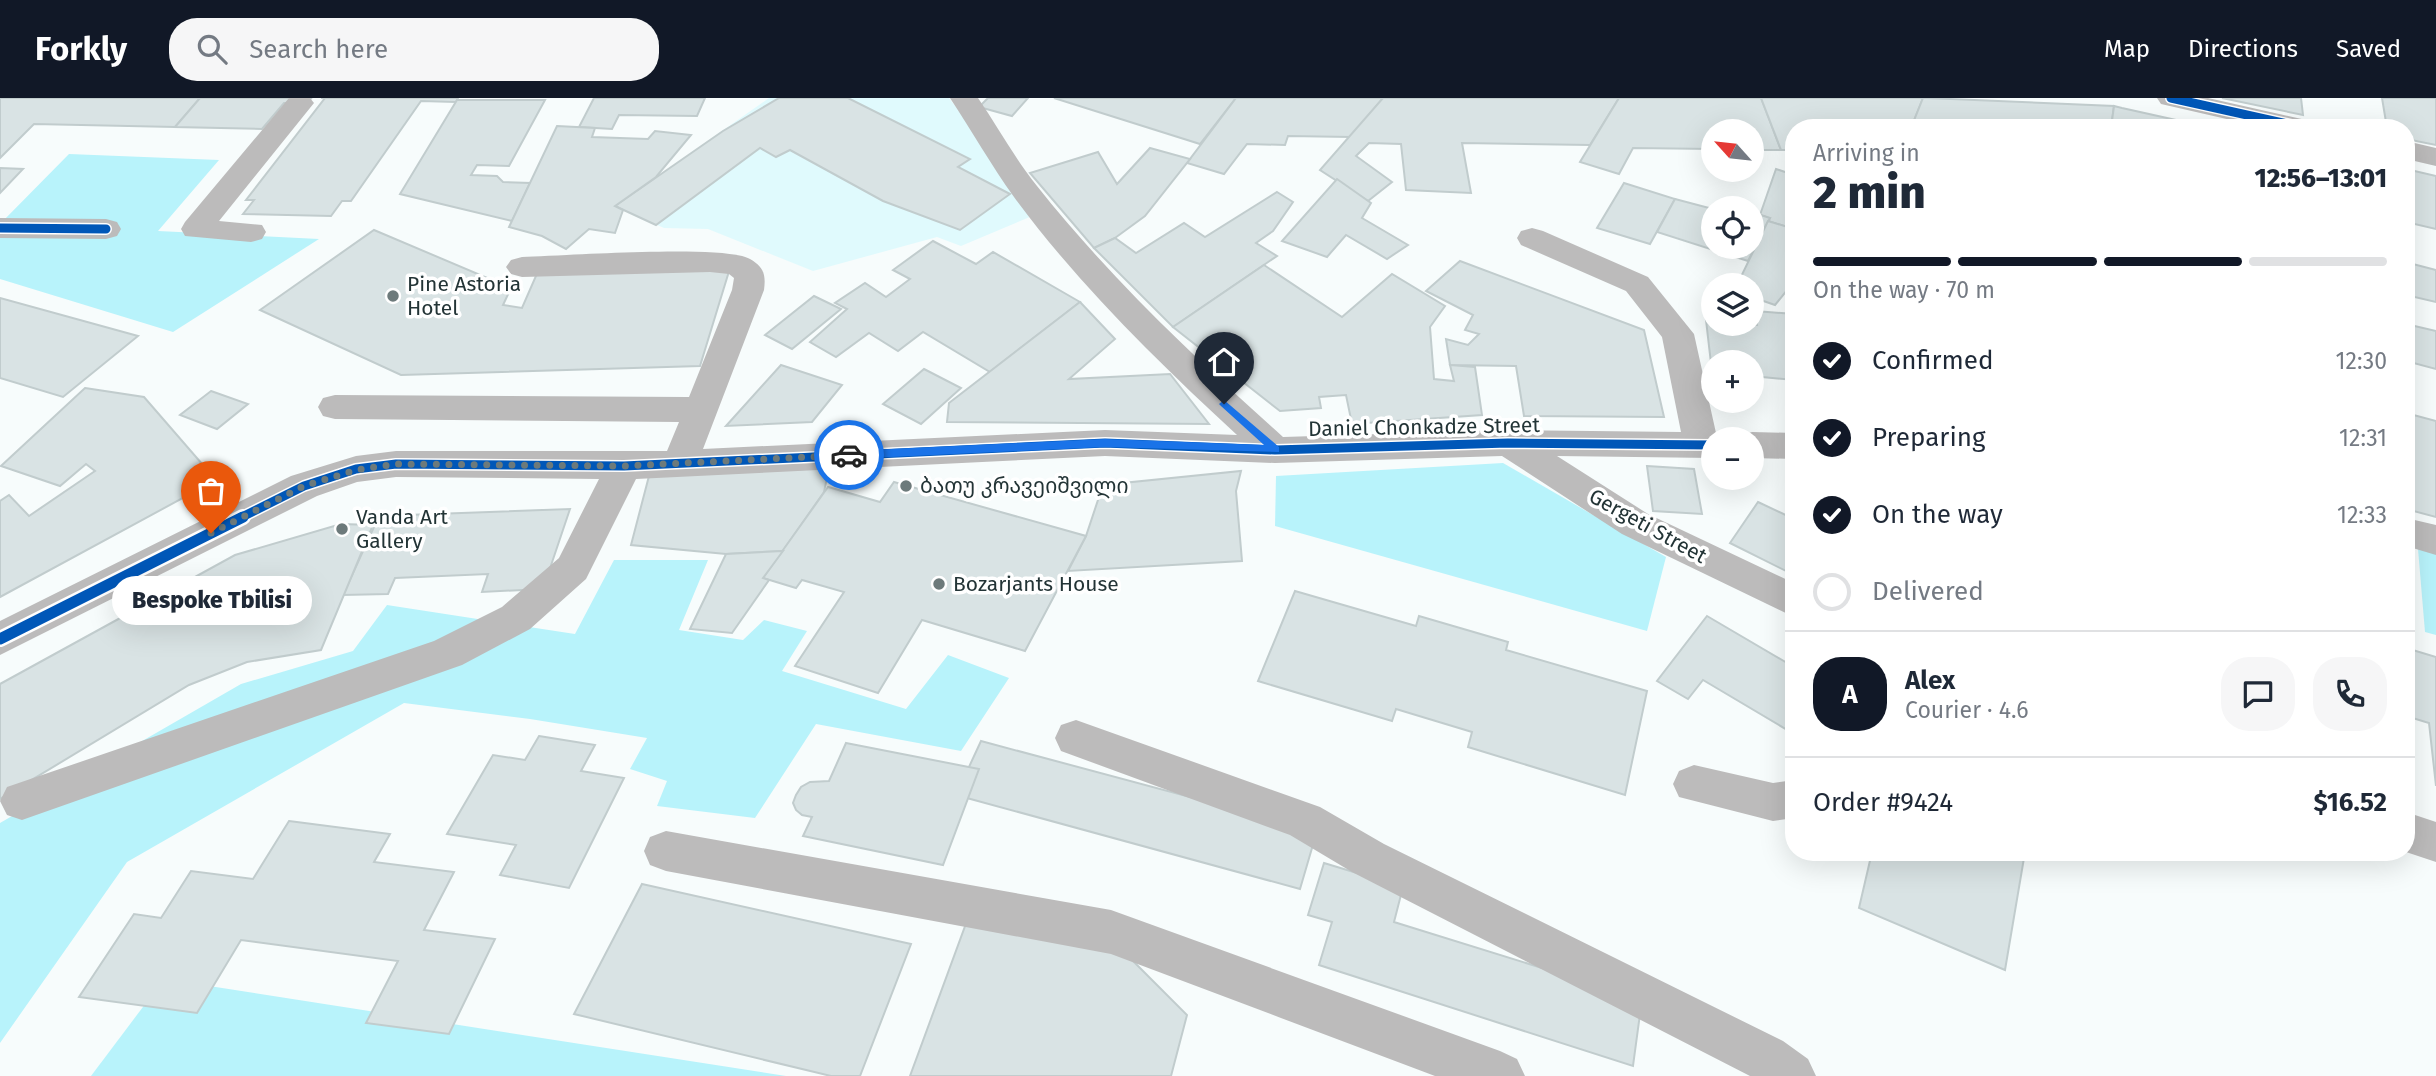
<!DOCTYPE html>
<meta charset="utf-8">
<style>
:root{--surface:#fff;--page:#f6f6f7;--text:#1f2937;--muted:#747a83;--line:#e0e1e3;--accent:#111827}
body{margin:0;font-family:"Fira Sans","Noto Sans Georgian",sans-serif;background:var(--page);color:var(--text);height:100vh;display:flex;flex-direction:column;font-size:26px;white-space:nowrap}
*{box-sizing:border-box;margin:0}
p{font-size:23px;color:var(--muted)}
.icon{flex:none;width:38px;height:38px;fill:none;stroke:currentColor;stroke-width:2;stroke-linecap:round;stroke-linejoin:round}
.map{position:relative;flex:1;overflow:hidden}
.panel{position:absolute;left:1785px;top:21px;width:630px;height:742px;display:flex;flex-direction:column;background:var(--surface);border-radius:28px;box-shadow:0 7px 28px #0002}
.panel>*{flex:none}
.needle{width:46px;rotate:297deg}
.buttons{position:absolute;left:1701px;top:21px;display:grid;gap:14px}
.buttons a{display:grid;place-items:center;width:63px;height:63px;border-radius:50%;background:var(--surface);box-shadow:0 7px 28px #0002;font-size:35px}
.pin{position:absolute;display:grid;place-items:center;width:60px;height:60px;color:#fff;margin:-72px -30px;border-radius:50% 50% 50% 0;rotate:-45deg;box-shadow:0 0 7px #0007}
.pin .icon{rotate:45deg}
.courier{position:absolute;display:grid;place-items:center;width:70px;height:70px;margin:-35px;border:5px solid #1a73e8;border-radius:50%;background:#fff;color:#222;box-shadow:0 2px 9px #0007}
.bubble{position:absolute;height:49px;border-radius:24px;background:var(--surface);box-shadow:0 7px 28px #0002;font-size:23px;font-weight:800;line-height:49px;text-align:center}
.summary em{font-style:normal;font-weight:800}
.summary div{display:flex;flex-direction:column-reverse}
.summary{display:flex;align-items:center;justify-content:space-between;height:119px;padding:0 28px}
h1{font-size:46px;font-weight:800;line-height:52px}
.bar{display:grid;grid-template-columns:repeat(4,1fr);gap:10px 7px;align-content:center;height:84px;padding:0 28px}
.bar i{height:9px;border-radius:5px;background:var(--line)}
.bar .active{background:var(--accent)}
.bar p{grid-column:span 4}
.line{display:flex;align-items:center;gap:18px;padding:0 28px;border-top:2px solid var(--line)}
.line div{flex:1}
.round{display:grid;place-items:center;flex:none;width:74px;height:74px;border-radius:28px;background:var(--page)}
ol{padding:0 28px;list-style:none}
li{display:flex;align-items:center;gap:21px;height:77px}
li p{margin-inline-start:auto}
li .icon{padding:7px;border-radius:50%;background:var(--accent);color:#fff;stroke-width:4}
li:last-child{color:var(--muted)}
li i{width:38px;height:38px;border:4px solid var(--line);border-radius:50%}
header{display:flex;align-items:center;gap:42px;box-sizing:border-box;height:98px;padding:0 35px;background:var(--accent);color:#fff}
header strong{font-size:33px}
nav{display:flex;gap:38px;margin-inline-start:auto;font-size:24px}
.search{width:490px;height:63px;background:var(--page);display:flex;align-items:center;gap:18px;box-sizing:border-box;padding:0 24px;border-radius:28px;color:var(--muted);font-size:26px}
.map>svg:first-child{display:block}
.built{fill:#e0fafd}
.green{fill:#b8f3fb}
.building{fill:#d9e3e4;stroke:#c1cccd;stroke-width:2}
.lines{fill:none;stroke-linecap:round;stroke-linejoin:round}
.minor{fill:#bcbbbb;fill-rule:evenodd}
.cycleway-far1-casing{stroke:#fff;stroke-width:12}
.cycleway-casing{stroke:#fff;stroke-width:16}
.cycleway-far1{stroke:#0057b8;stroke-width:9}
.cycleway{stroke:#0057b8;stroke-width:11}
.route{fill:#1a73e8}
.done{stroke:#6d7a7b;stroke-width:7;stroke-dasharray:0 12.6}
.poi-dot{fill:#6d7a7b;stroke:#fff;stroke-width:2.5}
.labels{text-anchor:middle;stroke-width:7;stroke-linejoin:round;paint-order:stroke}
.poi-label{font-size:21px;fill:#233436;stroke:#fff;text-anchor:start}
.street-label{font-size:21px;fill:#233436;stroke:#fff}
</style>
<header>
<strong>Forkly</strong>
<div class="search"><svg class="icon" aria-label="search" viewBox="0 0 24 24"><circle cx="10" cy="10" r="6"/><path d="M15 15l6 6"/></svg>Search here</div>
<nav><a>Map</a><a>Directions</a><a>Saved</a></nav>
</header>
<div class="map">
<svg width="2436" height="978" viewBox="0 0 2436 978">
<rect width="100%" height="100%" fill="#f7fcfc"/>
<!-- built -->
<path class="built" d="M769 0H949L1037 116 961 148 937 139 813 173 708 131 664 130 615 108Z"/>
<!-- green -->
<g class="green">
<path d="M69 56 219 62 158 133 319 141 173 234 0 181V126Z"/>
<path d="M1503 365 1666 459 1647 533 1275 428 1276 378Z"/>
<path d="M2418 451 2436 456V537L2425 534Z"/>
<path d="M614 462H708L679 532 743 542 764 522 807 533 782 573 906 611 948 557 1009 580 961 653 816 626 755 720 657 708 667 683 630 671 647 640 530 621 404 605 127 764 0 945V725L241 586 353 553 387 507 575 536Z"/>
<path d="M164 881 786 978H91Z"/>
</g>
<!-- building -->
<g class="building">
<path d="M0 0H200L175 29 34 26 0 60Z"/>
<path d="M200 0H312L300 5H284L262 31 175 29Z"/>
<path d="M321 0H458L456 4 421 3 351 103H342L331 118 243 116 254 102H246L325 0Z"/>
<path d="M594 0H705L697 18 619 17 612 31 579 29Z"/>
<path d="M779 0H848L970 61 958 69 1010 96 960 132 883 103 790 52 776 59 760 50 656 127 615 108 723 33Z"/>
<path d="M988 0H1028L1012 18 979 9Z"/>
<path d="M1054 0H1236L1200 46Z"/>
<path d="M1236 0H1383L1351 39 1288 38 1285 47 1247 46 1224 76 1187 65Z"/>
<path d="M1383 0H1619L1590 47 1462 45 1471 95 1406 92 1401 46 1369 45 1356 58 1392 84 1368 103 1320 72Z"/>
<path d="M1619 0H1761L1781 52H1752V33H1713V51L1633 50 1619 76 1580 64Z"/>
<path d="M1761 0H1923L1911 30H1794V52H1781Z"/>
<path d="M1923 0H1927L2114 8 2111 30H1911Z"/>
<path d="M2222 0H2301L2303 17Z"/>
<path d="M2382 0H2436V47L2406 41V30H2387Z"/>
<path d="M457 2H545L509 68 477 67 471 77 497 78 503 84 530 85 512 123 400 96Z"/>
<path d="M2114 8 2122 10 2212 30H2111Z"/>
<path d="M557 28 595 30 592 39 648 41 655 33 691 37 656 79 615 108 623 112 615 135 589 131 566 151 542 138 509 129Z"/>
<path d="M1150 50 1190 61 1145 118 1115 140 1094 150 1030 75 1098 54 1117 86Z"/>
<path d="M0 70 23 71 0 95Z"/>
<path d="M1776 71 1794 77V131L1768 123 1770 120 1760 117Z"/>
<path d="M2406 71 2436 78V131L2406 124Z"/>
<path d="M1337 81 1371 105 1362 120 1408 147 1387 161 1346 137 1327 159 1282 143Z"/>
<path d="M1624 85 1675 101 1650 146 1597 130Z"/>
<path d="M1277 94 1293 104 1273 133 1256 145 1277 158 1173 229 1094 150 1115 140 1136 155 1184 125 1205 139Z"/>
<path d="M1675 101 1713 111V149H1752V114L1770 120 1748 163 1657 134Z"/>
<path d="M1768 123 1794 131V177L1788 191 1775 207 1752 199V187H1737Z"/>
<path d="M374 132 511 190 503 207 522 210 539 171 730 170 700 268 401 277 260 212Z"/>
<path d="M933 143 976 166 993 154 1080 204 990 274 923 234 898 253 869 235 836 259 810 244 847 211 835 205 865 185 886 199 910 181 893 172Z"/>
<path d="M1460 163 1644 232 1664 319 1524 318 1516 268 1450 267 1446 241 1468 247 1479 236 1465 232 1473 217 1426 193Z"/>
<path d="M2409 165 2436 172V204L2406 197V182L2412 184Z"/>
<path d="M1264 167 1342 219 1392 176 1445 208 1430 229 1434 281 1454 283 1450 267 1475 269 1482 317 1352 326 1346 297 1319 299 1321 310 1280 313 1173 229Z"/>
<path d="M814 198 841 211 792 251 765 237Z"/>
<path d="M0 200 138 238 63 299 0 280Z"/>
<path d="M1080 204 1115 241 1069 281 1170 276 1209 326 947 324 949 305Z"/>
<path d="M1755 213 1794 216V282L1752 278V264H1713L1712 274 1706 222 1713 223V226L1757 227Z"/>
<path d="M2406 226 2436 233V271L2406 263Z"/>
<path d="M781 267 842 287 812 324 726 328Z"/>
<path d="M924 271 961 290 921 326 883 306Z"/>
<path d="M85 290 144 299 216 382 0 499V403L9 397 29 418 95 373 86 366 60 388 1 368Z"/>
<path d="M211 293 248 306 217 331 180 317Z"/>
<path d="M2406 315 2436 323V419L2406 411Z"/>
<path d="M1647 368 1694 371 1702 416 1653 413Z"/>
<path d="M829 370 824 394 783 453 726 456 631 447 649 378Z"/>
<path d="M1241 373 1236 393 1242 463 1068 473 1086 438 1103 387Z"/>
<path d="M894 384 1086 438 1025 553 922 522 878 595 795 568 844 494 802 482 796 490 763 480 828 389 880 404Z"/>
<path d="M1758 404 1794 421V477L1730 445Z"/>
<path d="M570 411 543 491 482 494 488 476 395 480 388 496 343 497 379 418Z"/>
<path d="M341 426 373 427 321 552 247 564 189 587 0 701V586L235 457Z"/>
<path d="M783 453 763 480 769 482 732 535 690 531 726 456Z"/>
<path d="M2406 473H2407L2412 514 2406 512Z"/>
<path d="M1295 493 1416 528 1419 518 1508 544 1506 552 1647 593 1625 697 1468 649 1472 634 1396 611 1392 623 1258 583Z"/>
<path d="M1707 518 1794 569V636L1703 582 1688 601 1657 583Z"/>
<path d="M2406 550 2436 559V688L2429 625 2406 618Z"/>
<path d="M539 638 595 647 581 673 624 680 569 790 500 777 516 747 447 736 493 657 525 662Z"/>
<path d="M981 643 1317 733 1300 791 956 697Z"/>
<path d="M846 645 979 671 943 767 803 738 812 719 802 717 796 712 793 705 796 697 801 689 810 684 829 683Z"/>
<path d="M289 723 390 736 374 764 454 774 424 832 495 841 449 936 366 925 398 863 241 842 197 915 79 899 134 816 161 820 191 773 253 781Z"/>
<path d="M1872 754H2025L2005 872 1859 810Z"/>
<path d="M1324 765 1403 789 1394 824 1642 901 1633 968 1319 867 1332 824 1308 817Z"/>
<path d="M642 786 911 846 860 978H831L574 916Z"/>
<path d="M971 812 1115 845 1187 917 1171 978H910Z"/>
</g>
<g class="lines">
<!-- minor -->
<g class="minor">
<path d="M289 0H310L314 5 219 123 262 127 266 134 262 141 251 144 185 138 181 131 185 124Z"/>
<path d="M950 0H978C998 29 1015 61 1037 88 1110 180 1196 261 1283 339L1508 332 1681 334 1662 239 1626 193 1521 147 1517 140 1521 133 1532 130 1543 133 1648 179 1694 236 1716 335 1727 341H1713V360L1557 358 1648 416 1794 485V519L1622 436 1502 358 1275 365 1105 358 636 381 586 481 530 531 462 567 22 722 7 717 0 703 7 689 434 543 502 509 559 460 599 381 396 379 357 384 317 398 0 557V523L291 378 356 358 396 353H667L679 324 335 321 323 318 318 309 323 300 335 297 689 299 732 192 734 180 729 176 710 174 522 179 511 176 506 169 511 162 522 159C562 158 724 146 750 161 764 169 766 177 764 192L703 351 1105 332 1237 337C1158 264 1078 186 1014 99 991 67 972 33 950 0Z"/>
<path d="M2157 0H2208L2315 24 2319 30H2266L2161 6Z"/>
<path d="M2406 43 2436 50V68L2406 61Z"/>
<path d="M0 120 106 121 117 124 121 131 117 138 106 141 0 140Z"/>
<path d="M1752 334 1794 335V361L1752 360V341H1738L1739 338Z"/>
<path d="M2406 420 2436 427V457L2406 448Z"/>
<path d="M1076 622 1320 709 1384 746 1783 943 1808 961 1816 978H1750L1352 774 1290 737 1061 653 1055 640 1061 627Z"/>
<path d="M1694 667 1773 685 1794 682V720L1773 723 1679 699 1673 686 1679 673Z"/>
<path d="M2406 714 2436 724V764L2406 754Z"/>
<path d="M666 733 1111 812 1500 953 1517 961 1525 978H1435L1111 856 666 773 650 767 644 753 650 739Z"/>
</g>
<defs>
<g id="cycleway-far1">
<path d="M2171 0 2305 30"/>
<path d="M0 130 106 131"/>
<path d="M240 420 304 388 356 371 396 366 624 368 1105 345 1275 352 1508 345 1713 347"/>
</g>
<path id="cycleway" d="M0 541 243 419"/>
</defs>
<!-- cycleway-far1 casing -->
<use href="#cycleway-far1" class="cycleway-far1-casing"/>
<!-- cycleway casing -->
<use href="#cycleway" class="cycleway-casing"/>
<!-- cycleway-far1 -->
<use href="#cycleway-far1" class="cycleway-far1"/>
<!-- cycleway -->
<use href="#cycleway" class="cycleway"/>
</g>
<!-- route -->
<path class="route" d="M1224 302 1279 349V354L1105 349 849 361 844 357 849 353 1105 341 1264 347 1221 308 1219 306Z"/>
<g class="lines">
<!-- done -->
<path class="done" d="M211 435 304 388 356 372 396 366 624 368 849 357"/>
</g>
<!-- markers -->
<g class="poi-dot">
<circle cx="393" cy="198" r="7"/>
<circle cx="906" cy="388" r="7"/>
<circle cx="342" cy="431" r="7"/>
<circle cx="939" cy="486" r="7"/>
</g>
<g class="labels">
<!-- poi labels -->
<g class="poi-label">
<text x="407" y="193">Pine Astoria<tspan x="407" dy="24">Hotel</tspan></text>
<text x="920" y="395">ბათუ კრავეიშვილი</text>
<text x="356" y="426">Vanda Art<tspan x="356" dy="24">Gallery</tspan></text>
<text x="953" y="493">Bozarjants House</text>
</g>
<!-- street labels -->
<g class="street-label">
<text transform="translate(1424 329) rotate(-1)" y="7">Daniel Chonkadze Street</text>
<text transform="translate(1648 428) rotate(29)" y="7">Gergeti Street</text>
</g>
</g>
</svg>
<div class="buttons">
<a><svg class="needle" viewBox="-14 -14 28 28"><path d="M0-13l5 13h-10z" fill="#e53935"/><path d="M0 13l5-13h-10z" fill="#747a83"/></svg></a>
<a><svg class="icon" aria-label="locate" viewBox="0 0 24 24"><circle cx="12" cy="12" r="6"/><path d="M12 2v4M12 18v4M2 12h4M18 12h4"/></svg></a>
<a><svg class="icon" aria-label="layers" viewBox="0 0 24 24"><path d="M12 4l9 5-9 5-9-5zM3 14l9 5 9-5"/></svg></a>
<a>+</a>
<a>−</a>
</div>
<div class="pin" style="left:211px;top:435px;background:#ea580c"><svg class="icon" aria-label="bag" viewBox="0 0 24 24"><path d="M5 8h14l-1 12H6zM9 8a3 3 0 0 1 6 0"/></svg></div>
<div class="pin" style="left:1224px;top:306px;background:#1f2937"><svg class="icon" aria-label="home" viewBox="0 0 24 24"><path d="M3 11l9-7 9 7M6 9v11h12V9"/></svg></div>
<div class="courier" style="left:849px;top:357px"><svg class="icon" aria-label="car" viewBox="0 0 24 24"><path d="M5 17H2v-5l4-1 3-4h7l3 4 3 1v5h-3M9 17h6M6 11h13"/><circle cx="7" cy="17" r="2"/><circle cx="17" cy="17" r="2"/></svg></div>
<div class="bubble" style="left:112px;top:478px;width:200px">Bespoke Tbilisi</div>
<section class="panel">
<div class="summary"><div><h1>2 min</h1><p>Arriving in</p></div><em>12:56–13:01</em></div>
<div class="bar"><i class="active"></i><i class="active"></i><i class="active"></i><i></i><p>On the way · 70 m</p></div>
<ol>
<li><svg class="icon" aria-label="check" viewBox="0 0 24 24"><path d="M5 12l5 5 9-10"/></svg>Confirmed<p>12:30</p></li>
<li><svg class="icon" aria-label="check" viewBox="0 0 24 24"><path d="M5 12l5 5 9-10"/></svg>Preparing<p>12:31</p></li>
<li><svg class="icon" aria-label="check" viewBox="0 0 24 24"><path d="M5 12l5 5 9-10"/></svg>On the way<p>12:33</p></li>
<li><i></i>Delivered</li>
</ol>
<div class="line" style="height:126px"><b class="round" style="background:var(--accent);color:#fff">A</b><div><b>Alex</b><p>Courier · 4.6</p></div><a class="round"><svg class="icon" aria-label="chat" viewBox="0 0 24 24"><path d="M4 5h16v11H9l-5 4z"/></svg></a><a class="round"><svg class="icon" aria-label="phone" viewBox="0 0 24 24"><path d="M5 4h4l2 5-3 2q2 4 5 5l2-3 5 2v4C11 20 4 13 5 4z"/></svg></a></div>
<div class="line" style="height:91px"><div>Order #9424</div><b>$16.52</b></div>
</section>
</div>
